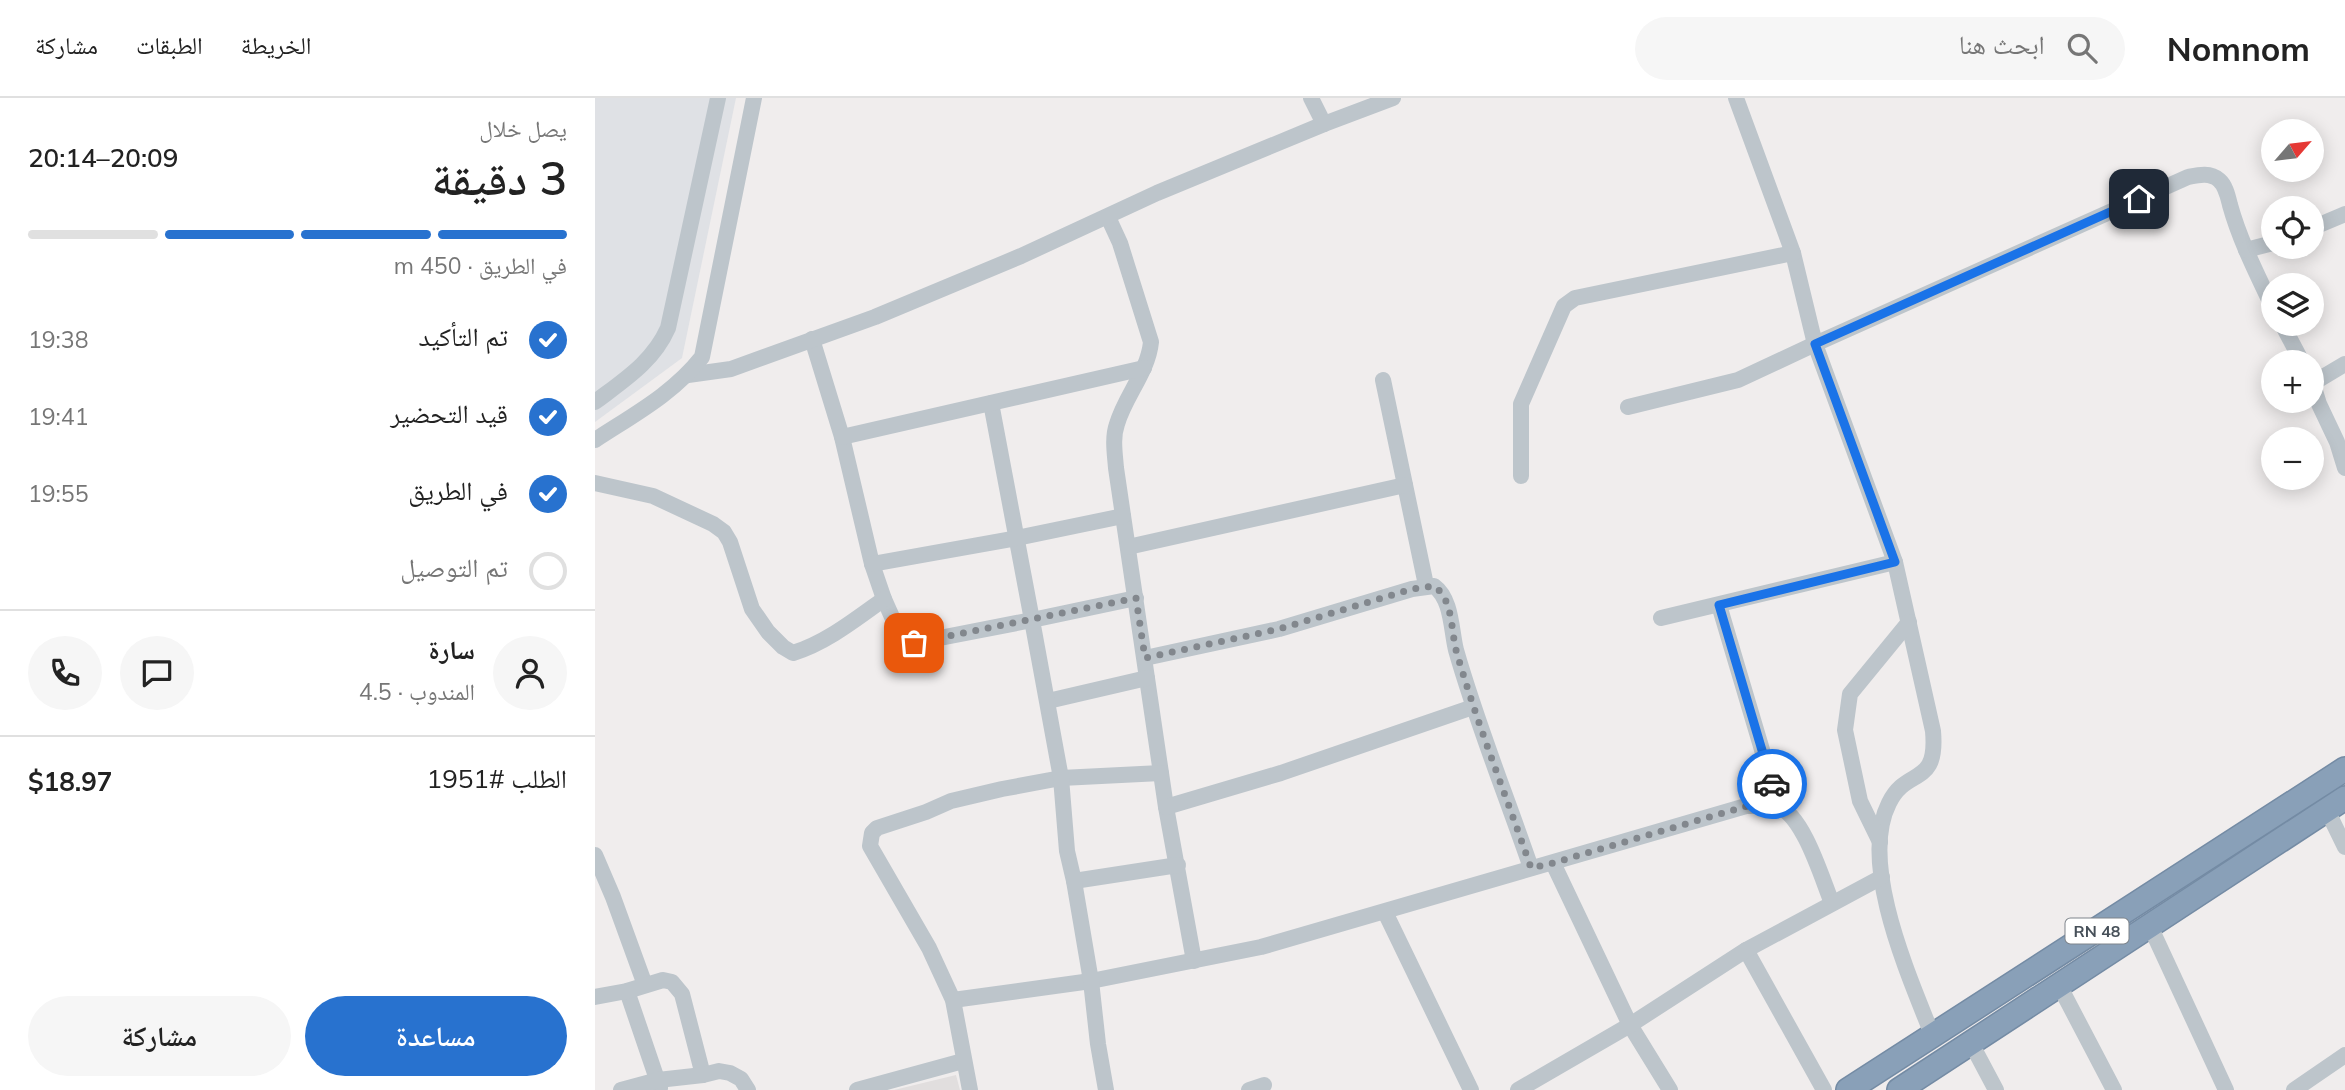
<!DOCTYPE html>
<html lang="ar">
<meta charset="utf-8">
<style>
:root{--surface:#fff;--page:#f6f6f6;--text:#222;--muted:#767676;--line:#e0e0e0;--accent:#2872cf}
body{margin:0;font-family:Mulish,"Noto Naskh Arabic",sans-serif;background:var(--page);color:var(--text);direction:rtl;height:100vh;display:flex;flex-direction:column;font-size:26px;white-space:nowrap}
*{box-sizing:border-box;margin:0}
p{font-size:23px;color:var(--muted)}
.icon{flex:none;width:38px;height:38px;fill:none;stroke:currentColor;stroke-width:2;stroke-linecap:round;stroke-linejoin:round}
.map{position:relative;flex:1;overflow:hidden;direction:ltr}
.details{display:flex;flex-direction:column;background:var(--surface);width:595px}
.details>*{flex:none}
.needle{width:46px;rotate:62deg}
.controls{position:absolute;left:1666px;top:21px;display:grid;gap:14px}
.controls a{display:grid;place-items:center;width:63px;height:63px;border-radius:50%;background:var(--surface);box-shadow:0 4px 18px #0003;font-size:35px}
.pin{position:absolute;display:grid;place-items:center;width:60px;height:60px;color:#fff;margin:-30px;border-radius:14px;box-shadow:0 4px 10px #0006}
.courier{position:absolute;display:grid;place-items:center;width:70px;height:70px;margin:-35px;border:5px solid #1a73e8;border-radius:50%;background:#fff;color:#222;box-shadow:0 2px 9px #0007}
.overview em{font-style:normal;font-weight:600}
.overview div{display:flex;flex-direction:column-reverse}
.overview{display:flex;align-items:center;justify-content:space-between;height:119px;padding:0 28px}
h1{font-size:46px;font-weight:600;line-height:52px}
.bar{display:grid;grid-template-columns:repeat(4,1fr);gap:10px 7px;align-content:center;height:84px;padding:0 28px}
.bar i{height:9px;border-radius:5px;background:var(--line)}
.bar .on{background:var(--accent)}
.bar p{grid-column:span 4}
.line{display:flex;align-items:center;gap:18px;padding:0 28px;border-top:2px solid var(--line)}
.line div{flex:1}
.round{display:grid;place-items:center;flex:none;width:74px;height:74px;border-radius:37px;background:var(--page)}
ol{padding:0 28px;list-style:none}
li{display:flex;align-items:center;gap:21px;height:77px}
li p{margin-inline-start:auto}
li .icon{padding:7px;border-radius:50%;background:var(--accent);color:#fff;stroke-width:4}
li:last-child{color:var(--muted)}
li i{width:38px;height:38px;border:4px solid var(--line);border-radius:50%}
.cta{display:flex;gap:14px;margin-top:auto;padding:14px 28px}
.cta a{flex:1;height:80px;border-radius:42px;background:var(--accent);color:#fff;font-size:28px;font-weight:600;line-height:80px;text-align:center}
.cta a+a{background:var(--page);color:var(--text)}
header{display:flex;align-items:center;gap:42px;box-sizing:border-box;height:98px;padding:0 35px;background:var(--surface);border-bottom:2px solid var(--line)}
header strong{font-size:33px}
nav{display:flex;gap:38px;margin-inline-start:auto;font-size:24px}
.search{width:490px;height:63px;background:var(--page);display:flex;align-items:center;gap:18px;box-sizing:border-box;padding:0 24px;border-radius:38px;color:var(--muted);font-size:26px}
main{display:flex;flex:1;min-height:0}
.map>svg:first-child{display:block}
.education{fill:#e1dede}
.airport{fill:#dfe1e5}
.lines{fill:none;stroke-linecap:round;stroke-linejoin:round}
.highway-casing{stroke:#748ba4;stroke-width:26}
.minor{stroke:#bdc5cb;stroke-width:16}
.highway{stroke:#89a0b8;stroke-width:23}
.done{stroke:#82878d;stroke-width:7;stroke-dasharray:0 12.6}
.route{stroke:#1a73e8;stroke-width:9}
.labels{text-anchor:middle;stroke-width:5;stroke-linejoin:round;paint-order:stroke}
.shield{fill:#fff;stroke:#7e848b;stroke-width:2}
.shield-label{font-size:16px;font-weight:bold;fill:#475059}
</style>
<header>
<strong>Nomnom</strong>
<div class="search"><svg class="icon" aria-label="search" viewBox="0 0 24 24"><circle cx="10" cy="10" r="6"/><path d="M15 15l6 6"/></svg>ابحث هنا</div>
<nav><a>الخريطة</a><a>الطبقات</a><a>مشاركة</a></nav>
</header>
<main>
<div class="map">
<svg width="1750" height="992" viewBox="0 0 1750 992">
<rect width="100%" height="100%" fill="#f0eded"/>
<!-- education -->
<path class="education" d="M361 977 365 992H299Z"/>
<!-- airport -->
<path class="airport" d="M0 0H141L87 260 0 324Z"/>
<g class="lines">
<defs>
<g id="highway">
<path d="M1253 992 1750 671"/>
<path d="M1304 992 1750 700"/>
</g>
</defs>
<!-- highway casing -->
<use href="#highway" class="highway-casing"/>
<!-- minor -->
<g class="minor">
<path d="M716 0 729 26"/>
<path d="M1141 0 1198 155 1220 246 1593 79C1603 77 1615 74 1624 82 1631 88 1633 99 1635 107 1645 143 1662 176 1678 210"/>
<path d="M513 119 525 145 556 244C553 274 530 298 522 326 517 340 520 356 521 370L571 709 599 863"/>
<path d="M1717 130 1750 116"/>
<path d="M1651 152 1678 145"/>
<path d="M1687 226 1707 264"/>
<path d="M217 241 247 339 277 466 289 501 305 537 313 544 319 545 437 522 396 305"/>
<path d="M93 277 136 271 280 219 426 158 562 95 729 26 798 0"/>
<path d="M788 282 831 487"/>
<path d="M1717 283 1724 306 1742 344 1750 370"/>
<path d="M1718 285 1750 266"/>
<path d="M0 304C29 282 58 264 73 230L123 0"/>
<path d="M1033 309 1143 282 1220 246 1300 464 1338 633C1343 690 1312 668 1294 705 1263 766 1315 880 1338 939"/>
<path d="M247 339 549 270"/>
<path d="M0 342C38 317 78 296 107 259L159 0"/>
<path d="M926 378V306L969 208 980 200 1198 155"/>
<path d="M0 385 58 398 118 426 129 434 135 444 157 511 173 534 188 549 198 555C231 545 261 521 289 501"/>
<path d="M533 449 810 387"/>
<path d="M277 466 422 440 528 418"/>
<path d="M1124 507 1184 709"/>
<path d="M1066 520 1300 464"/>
<path d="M550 560 684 531 817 491 839 488C857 501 856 532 861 552 882 626 911 697 936 770"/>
<path d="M453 603 552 580"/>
<path d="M571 709 686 675 878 609"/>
<path d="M1732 712 1750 749"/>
<path d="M1285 744 1265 703 1250 632 1255 596 1314 524"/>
<path d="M0 757 18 799 50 887"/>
<path d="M958 765 1035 927 1075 992"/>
<path d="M479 783 583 767"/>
<path d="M790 814 876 992"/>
<path d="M1555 828 1631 992"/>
<path d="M1151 852 1229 992"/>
<path d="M1464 887 1519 992"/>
<path d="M32 893 65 990"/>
<path d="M0 899 32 893 68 882 77 884 87 896 108 977"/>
<path d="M358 902 496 883 666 849 1151 708C1162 708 1174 705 1184 709 1209 719 1227 781 1237 805"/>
<path d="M1376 945 1401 992"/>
<path d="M26 992 63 982 108 977 124 973 135 975 146 981 153 992"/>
<path d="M262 992 368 963"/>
<path d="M375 992 358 902 334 850 275 748 277 735 282 730 331 714 356 703 407 691 466 680 566 675"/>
<path d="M511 992 503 946 496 883 479 783 472 753 466 680 437 522 541 500"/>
<path d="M654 992 669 987"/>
<path d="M923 992 1035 927 1151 852 1287 779"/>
<path d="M1699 992 1750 957"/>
</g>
<!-- highway -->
<use href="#highway" class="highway"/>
</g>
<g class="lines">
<!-- done -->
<path class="done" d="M319 545 541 500 550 560 684 531 817 491 839 488C858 501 856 532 861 552 882 626 911 697 936 770L958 765 1152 708 1175 706 1184 709 1177 686"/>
<!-- route -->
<path class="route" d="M1177 686 1124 507 1300 464 1220 246 1544 101"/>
</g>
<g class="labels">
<!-- shield labels -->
<rect class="shield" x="1470.5" y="820.5" width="63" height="25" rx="5"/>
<g class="shield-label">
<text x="1502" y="839">RN 48</text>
</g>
</g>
</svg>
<div class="controls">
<a><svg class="needle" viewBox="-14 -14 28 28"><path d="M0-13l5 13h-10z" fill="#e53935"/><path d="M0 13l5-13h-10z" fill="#767676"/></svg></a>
<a><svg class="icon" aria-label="locate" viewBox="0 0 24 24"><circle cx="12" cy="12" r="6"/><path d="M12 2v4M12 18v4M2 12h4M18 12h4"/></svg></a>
<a><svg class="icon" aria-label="layers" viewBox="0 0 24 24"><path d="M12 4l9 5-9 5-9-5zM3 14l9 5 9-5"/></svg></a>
<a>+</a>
<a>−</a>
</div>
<div class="pin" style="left:319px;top:545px;background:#ea580c"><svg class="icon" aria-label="bag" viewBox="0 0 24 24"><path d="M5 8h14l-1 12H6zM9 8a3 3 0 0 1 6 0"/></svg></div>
<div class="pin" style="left:1544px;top:101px;background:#1f2937"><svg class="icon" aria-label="home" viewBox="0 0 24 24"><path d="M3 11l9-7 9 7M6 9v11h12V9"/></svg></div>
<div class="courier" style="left:1177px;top:686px"><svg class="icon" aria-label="car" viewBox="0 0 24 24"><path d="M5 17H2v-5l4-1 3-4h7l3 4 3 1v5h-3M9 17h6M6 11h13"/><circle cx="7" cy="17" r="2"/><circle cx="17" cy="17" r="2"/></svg></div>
</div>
<section class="details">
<div class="overview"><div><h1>3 دقيقة</h1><p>يصل خلال</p></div><em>20:09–20:14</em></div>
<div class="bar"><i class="on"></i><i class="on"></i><i class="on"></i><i></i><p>في الطريق · 450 m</p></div>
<ol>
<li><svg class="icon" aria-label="check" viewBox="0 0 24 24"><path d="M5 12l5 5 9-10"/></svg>تم التأكيد<p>19:38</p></li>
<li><svg class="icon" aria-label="check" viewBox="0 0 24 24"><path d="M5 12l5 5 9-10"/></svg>قيد التحضير<p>19:41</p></li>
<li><svg class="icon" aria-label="check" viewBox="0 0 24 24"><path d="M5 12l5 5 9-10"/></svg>في الطريق<p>19:55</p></li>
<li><i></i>تم التوصيل</li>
</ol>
<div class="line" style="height:126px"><a class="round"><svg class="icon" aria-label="person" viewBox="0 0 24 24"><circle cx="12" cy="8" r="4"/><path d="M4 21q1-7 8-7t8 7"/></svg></a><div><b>سارة</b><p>المندوب · 4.5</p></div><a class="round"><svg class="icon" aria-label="chat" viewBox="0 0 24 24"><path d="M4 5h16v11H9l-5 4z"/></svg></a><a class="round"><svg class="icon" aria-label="phone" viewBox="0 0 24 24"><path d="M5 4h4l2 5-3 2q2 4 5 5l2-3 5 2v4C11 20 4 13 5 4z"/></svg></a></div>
<div class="line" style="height:91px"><div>الطلب #1951</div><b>$18.97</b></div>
<div class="cta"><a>مساعدة</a><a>مشاركة</a></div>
</section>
</main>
